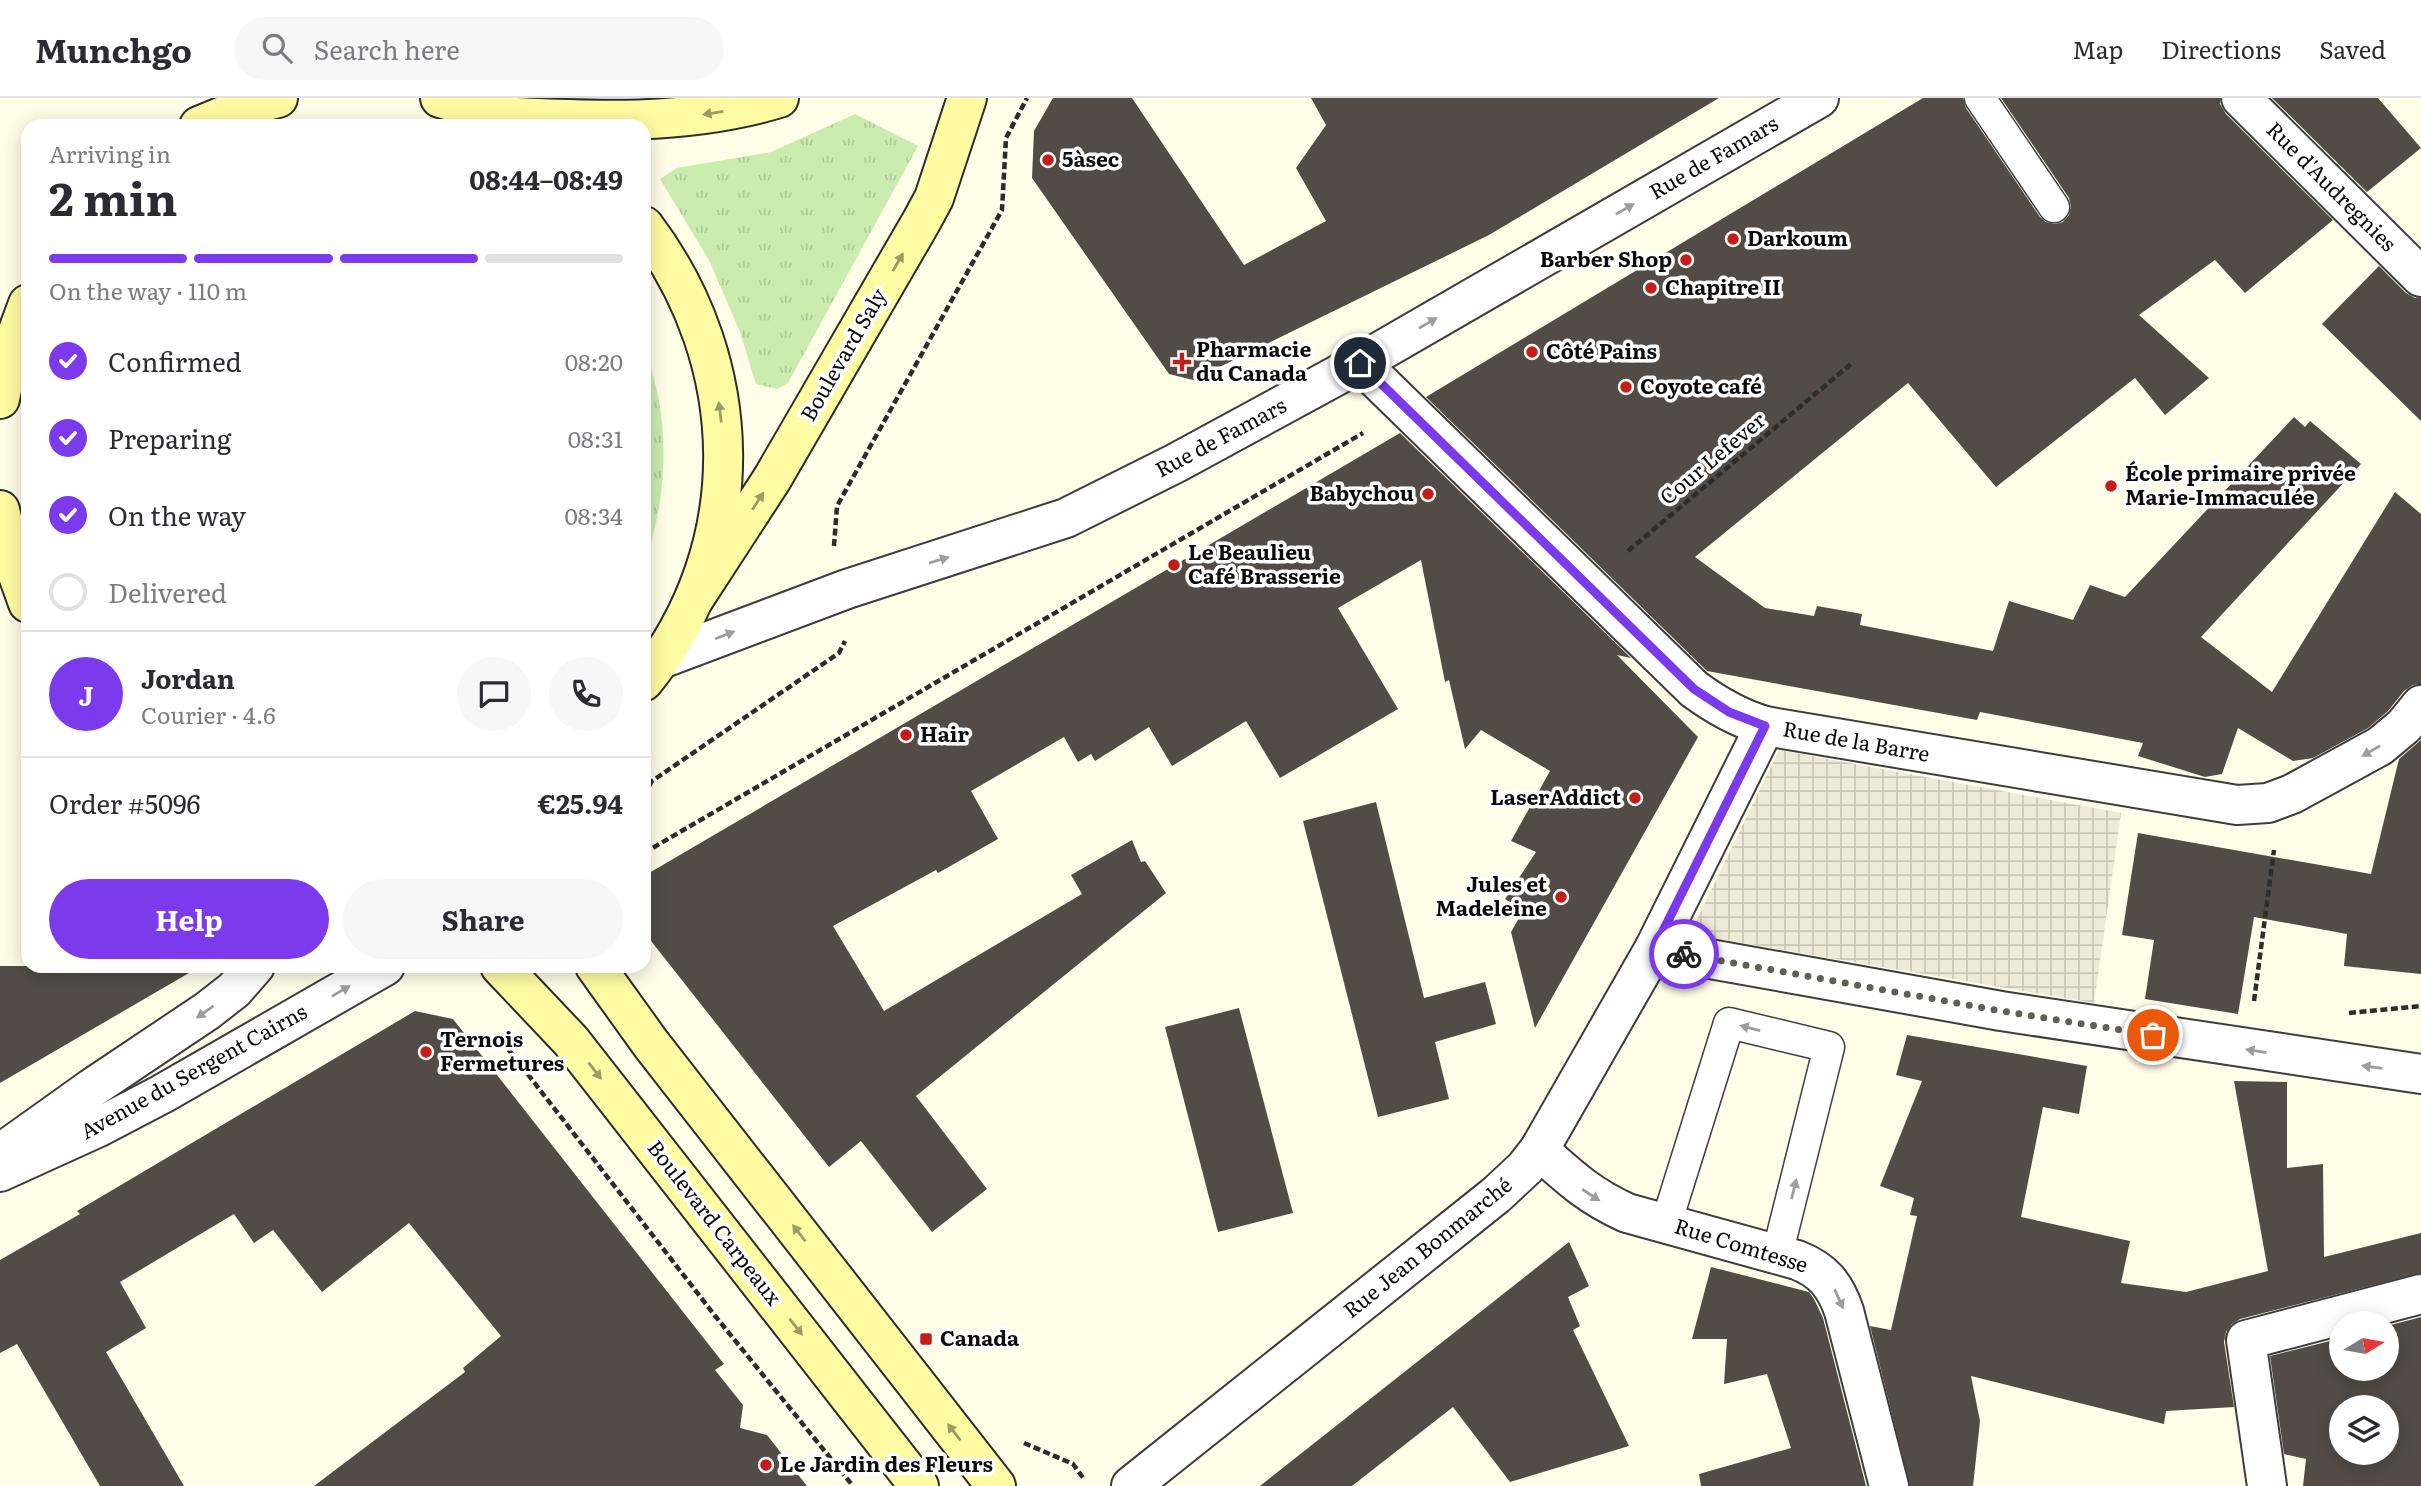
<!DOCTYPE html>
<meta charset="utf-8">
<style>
:root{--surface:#fff;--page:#f7f7f7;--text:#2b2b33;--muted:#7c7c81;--line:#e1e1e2;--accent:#7c3aed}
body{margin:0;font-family:Literata,serif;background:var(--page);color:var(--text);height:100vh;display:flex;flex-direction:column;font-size:26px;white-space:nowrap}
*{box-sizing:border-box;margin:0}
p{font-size:23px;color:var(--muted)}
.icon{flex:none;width:38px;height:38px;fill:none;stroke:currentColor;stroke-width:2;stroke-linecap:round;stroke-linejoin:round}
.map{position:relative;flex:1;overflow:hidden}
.sheet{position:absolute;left:21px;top:21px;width:630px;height:854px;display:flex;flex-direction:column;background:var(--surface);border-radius:21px;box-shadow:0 4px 18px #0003}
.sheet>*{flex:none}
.needle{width:46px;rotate:79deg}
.tools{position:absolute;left:2329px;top:1213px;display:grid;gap:14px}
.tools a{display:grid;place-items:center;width:70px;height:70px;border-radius:50%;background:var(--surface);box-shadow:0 4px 18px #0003;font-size:35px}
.pin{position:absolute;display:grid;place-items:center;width:60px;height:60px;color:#fff;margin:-30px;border:4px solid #fff;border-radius:50%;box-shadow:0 2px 7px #0007}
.courier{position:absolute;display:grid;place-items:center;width:70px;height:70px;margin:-35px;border:5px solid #7c3aed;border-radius:50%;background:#fff;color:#222;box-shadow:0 2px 9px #0007}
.headline em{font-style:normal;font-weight:700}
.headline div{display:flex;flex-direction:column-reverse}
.headline{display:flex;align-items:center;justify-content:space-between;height:119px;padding:0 28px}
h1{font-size:46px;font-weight:700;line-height:52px}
.bar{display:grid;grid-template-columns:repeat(4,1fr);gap:10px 7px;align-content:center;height:84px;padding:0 28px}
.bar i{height:9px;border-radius:5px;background:var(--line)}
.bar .selected{background:var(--accent)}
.bar p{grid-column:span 4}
.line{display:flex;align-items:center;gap:18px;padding:0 28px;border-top:2px solid var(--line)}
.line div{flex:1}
.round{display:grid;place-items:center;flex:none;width:74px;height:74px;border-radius:37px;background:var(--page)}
ol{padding:0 28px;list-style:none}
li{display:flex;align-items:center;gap:21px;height:77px}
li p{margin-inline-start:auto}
li .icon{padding:7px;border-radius:50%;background:var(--accent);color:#fff;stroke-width:4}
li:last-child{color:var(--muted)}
li i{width:38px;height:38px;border:4px solid var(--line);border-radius:50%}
.cta{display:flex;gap:14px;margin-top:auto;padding:14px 28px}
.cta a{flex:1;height:80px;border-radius:42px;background:var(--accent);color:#fff;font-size:28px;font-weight:700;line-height:80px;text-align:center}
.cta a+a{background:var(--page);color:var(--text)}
header{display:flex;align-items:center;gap:42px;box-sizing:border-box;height:98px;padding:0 35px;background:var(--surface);border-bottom:2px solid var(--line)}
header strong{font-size:33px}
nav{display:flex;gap:38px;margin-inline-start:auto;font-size:24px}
.search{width:490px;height:63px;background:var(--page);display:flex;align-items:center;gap:18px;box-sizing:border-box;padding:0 24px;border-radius:38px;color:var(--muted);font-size:26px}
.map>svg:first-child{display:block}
.grass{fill:url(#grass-tufts)}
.plaza{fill:url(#plaza-grid)}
.building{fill:#534c46;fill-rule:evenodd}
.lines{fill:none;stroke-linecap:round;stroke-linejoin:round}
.service-casing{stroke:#3d3d3d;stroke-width:33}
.pedestrian-casing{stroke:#3d3d3d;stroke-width:42}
.minor-casing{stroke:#3d3d3d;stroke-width:42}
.tertiary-casing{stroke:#3d3d3d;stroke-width:42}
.secondary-casing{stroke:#2c2c2c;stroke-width:42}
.path{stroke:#2c2c2c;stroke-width:4.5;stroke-dasharray:7 3.5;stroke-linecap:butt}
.service{stroke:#fff;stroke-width:30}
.pedestrian{stroke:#fff;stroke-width:38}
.minor{stroke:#fff;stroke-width:38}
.tertiary{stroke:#fff;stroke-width:38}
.secondary{stroke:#fffba2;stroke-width:38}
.oneway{fill:#9d9b65}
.oneway2{fill:#9d9d9d}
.done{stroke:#605f57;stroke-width:7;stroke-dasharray:0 12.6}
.route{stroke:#7c3aed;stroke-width:9}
.poi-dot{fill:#c31d19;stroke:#fff;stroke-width:2.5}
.labels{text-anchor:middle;stroke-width:7;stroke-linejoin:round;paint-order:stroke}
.street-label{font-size:21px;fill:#0a0a0a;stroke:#fff}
.poi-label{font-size:21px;font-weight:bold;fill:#0a0a0a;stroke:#fff;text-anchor:start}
</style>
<header>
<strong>Munchgo</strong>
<div class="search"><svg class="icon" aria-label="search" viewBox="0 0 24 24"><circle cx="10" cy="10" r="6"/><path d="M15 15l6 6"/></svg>Search here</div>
<nav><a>Map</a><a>Directions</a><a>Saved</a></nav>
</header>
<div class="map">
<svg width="2421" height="1388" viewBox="0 0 2421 1388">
<defs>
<pattern id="grass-tufts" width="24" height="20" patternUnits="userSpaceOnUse" patternTransform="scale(1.75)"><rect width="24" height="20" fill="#caecaf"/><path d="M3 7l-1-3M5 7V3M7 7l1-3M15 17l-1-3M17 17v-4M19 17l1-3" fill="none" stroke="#acc995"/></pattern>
<pattern id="plaza-grid" width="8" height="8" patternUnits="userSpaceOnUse" patternTransform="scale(1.75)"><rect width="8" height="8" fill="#eeead7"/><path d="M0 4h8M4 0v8" fill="none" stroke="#cbc7b7"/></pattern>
</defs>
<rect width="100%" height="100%" fill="#fffce7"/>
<!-- grass -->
<g class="grass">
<path d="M855 16 918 48 788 285 777 291 756 286 740 234 709 162 660 81 677 70 771 54Z"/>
<path d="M644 251C671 318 669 398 644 465Z"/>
</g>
<!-- plaza -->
<path class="plaza" d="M1779 652 2121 715 2094 905 1690 836Z"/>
<!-- building -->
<g class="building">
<path d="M1053 0H1132L1244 167 1326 123 1296 70 1326 27 1311 0H1719L1489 137 1193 282 1169 276 1032 80 1034 33Z"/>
<path d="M1923 0H1963L1966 10 2040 119 2046 124 2055 126 2063 124 2069 117 2071 108 2069 100 2001 0H2220V6L2226 16 2333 122 2245 195 2215 162 2139 217 2209 280 2165 317 2135 280 1996 389 1908 285 1695 459 1765 510 1814 518 1817 508 1862 516 1860 527 1993 553 2009 503 2073 522 2090 487 2125 499 2294 319 2305 329 2310 323 2361 366 2201 539 2272 594 2395 394 2421 416V586L2413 587 2404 593 2388 613 2368 630 2313 660 2293 663 2238 630 2222 676 2205 679 2138 658 2143 645 1980 614 1977 622 1707 573 1426 299Z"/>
<path d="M2272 0H2378L2421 50 2367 94Z"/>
<path d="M2379 168 2406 195 2415 200H2421V323L2322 226Z"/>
<path d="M1400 335 1631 560 1617 557 1698 639 1535 930 1511 834 1523 813 1505 801 1536 754 1511 743 1550 673 1481 632 1465 651 1449 582 1445 584 1421 462 1338 510 1398 611 1280 680 1246 623 1172 668 1149 629 1095 663 1091 656 1078 664 1064 639 971 693 998 741 938 775 936 772 833 828 884 913 1082 796 1071 777 1132 742 1141 764 1145 763 1166 795 916 998 987 1091 932 1134 861 1043 829 1069 644 834V778Z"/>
<path d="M2421 642V876L2344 868 2347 836 2254 819 2238 916 2145 901 2154 842 2122 837 2138 735 2371 776 2399 661Z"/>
<path d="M1376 704 1424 900 1485 884 1496 926 1435 944 1449 1001 1378 1019 1303 723Z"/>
<path d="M0 868H201L0 985Z"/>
<path d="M1239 910 1293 1115 1218 1134 1165 929Z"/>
<path d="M415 913 453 921 724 1266 715 1272 743 1307 740 1330 767 1337 807 1388H314L465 1274 463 1270 501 1238 409 1125 322 1194 273 1132 254 1145 234 1116 120 1184 146 1230 106 1254 184 1388H100L17 1246 0 1255V1162L80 1116 77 1113Z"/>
<path d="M1907 937 2087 968 2079 1016 2043 1009 2021 1119 2130 1143 2121 1185 2186 1194 2268 1173 2234 983 2287 984V1070L2323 1066 2324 1159 2421 1135V1175L2240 1221 2232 1226 2226 1234 2224 1244 2234 1309 2166 1313 2164 1326 1971 1278 1980 1323 1973 1388H1910L1870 1228 1891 1232 1917 1118 1910 1117 1914 1100 1880 1088 1922 983 1896 977Z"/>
<path d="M1569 1144 1589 1188 1568 1199 1580 1228 1573 1232 1629 1348 1510 1384 1453 1309 1352 1388H1260Z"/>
<path d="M1711 1169 1809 1194 1814 1201 1823 1220 1866 1388H1701L1699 1376 1791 1350 1767 1276 1724 1286 1727 1241H1692Z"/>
<path d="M2421 1219V1388H2303L2306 1361 2284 1356 2270 1258 2342 1240V1270H2387V1228ZM2342 1309H2387V1354H2342Z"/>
</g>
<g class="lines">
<defs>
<g id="service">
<path d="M1980 0 2054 109"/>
<path d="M1666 1126 1729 925 1829 949 1777 1157"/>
</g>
<path id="pedestrian" d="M2267 1388 2246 1242 2421 1196"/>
<g id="minor">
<path d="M2241 0 2421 179"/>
<path d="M1360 265 1694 591C1717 608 1738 620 1765 628L2237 707 2268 705 2292 696 2380 648 2404 628 2421 607"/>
<path d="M661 561 847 491 1066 420 1176 365 1360 265 1819 0"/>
<path d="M1654 851 2001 913 2421 976"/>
<path d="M1539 1052C1569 1079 1589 1098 1627 1115L1797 1162C1823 1172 1835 1187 1844 1213L1889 1388"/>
<path d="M1131 1388 1496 1097 1525 1070 1539 1052 1654 851 1765 628"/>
</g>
<g id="tertiary">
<path d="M1 1055 92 990 207 913 234 892 255 868"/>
<path d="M0 1074 99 1029 162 996 385 868"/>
</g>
<g id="secondary">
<path d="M440 0 482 12 519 28"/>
<path d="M497 18C592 23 687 28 779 0"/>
<path d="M199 28 247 8 278 0"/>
<path d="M644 128C747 264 752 448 644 583"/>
<path d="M0 301 9 257 28 206"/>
<path d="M0 412 11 458 28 505"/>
<path d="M694 501 772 381 921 124 934 100 967 0"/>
<path d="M500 868 571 943 919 1388"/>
<path d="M595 868 651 946 996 1388"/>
</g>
</defs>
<!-- service casing -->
<use href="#service" class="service-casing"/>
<!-- pedestrian casing -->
<use href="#pedestrian" class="pedestrian-casing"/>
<!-- minor casing -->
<use href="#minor" class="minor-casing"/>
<!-- tertiary casing -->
<use href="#tertiary" class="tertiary-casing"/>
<!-- secondary casing -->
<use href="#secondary" class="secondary-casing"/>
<!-- path -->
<g class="path">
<path d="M834 448 837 408 1002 112 1006 40 1027 0"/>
<path d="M1628 453 1851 266"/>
<path d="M644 697 652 683 839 555 845 543"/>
<path d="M644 755 1363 335"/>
<path d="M2254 903 2274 752"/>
<path d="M2349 915 2421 908"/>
<path d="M502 943 716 1219 853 1388"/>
<path d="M1024 1345 1073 1366 1084 1381"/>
</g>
<!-- service -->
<use href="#service" class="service"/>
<!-- pedestrian -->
<use href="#pedestrian" class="pedestrian"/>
<!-- minor -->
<use href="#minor" class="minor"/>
<!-- tertiary -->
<use href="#tertiary" class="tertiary"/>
<!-- secondary -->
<use href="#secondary" class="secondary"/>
</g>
<!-- one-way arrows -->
<defs><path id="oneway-solid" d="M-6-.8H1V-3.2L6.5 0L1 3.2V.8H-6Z" transform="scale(1.75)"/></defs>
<g class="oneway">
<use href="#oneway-solid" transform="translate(713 15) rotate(171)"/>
<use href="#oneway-solid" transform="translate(898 164) rotate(-60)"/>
<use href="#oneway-solid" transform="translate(720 314) rotate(-97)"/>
<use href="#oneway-solid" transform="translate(758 403) rotate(-57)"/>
<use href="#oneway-solid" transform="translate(595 973) rotate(52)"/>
<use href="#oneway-solid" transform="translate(799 1135) rotate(-128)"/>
<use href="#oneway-solid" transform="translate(796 1229) rotate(52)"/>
<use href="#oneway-solid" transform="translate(954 1334) rotate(-128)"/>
</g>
<g class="oneway2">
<use href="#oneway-solid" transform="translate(1625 111) rotate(-30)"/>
<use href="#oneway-solid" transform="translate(1428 225) rotate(-30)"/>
<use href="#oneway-solid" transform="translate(939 462) rotate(-17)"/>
<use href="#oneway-solid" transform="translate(725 537) rotate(-21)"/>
<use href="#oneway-solid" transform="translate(2371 653) rotate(150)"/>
<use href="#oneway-solid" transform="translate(341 893) rotate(-30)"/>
<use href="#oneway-solid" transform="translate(205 914) rotate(145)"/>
<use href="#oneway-solid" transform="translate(1750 930) rotate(-166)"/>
<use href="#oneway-solid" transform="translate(2256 953) rotate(-171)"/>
<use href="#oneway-solid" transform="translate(2372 969) rotate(-172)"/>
<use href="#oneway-solid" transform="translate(1794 1091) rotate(-76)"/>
<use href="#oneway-solid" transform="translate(1591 1097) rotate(33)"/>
<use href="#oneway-solid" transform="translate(1839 1201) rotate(66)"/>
</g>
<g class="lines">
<!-- done -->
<path class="done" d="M1684 856 2001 913 2153 937"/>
<!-- route -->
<path class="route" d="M1360 265 1694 591 1729 614 1765 628 1654 851 1684 856"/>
</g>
<!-- markers -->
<g class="poi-dot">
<circle cx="1048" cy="62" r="7"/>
<circle cx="1733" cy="141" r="7"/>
<circle cx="1686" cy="162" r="7"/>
<circle cx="1651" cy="190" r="7"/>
<circle cx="1532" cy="254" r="7"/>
<path d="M1178.5 253.5h7v7h7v7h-7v7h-7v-7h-7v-7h7z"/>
<circle cx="1626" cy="289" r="7"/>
<circle cx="2111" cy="388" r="7"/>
<circle cx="1428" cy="396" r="7"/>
<circle cx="1174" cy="467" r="7"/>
<circle cx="906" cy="637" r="7"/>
<circle cx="1635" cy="700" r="7"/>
<circle cx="1561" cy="799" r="7"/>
<circle cx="426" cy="954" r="7"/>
<rect x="919" y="1234" width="14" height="14" rx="3.5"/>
<circle cx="766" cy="1367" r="7"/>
</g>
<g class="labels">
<!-- street labels -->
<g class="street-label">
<text transform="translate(1714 60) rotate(-30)" y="7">Rue de Famars</text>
<text transform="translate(2331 89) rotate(45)" y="7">Rue d'Audregnies</text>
<text transform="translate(844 257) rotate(-60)" y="7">Boulevard Saly</text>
<text transform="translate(1221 340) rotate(-28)" y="7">Rue de Famars</text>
<text transform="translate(1713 361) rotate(-40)" y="7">Cour Lefever</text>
<text transform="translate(1856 644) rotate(10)" y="7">Rue de la Barre</text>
<text transform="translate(194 974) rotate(-29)" y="7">Avenue du Sergent Cairns</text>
<text transform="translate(714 1125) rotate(52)" y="7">Boulevard Carpeaux</text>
<text transform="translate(1741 1148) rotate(17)" y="7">Rue Comtesse</text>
<text transform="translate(1428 1150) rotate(-39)" y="7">Rue Jean Bonmarché</text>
</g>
<!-- poi labels -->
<g class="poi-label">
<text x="1062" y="69">5àsec</text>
<text x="1747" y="148">Darkoum</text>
<text x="1672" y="169" text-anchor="end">Barber Shop</text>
<text x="1665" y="197">Chapitre II</text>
<text x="1196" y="259">Pharmacie<tspan x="1196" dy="24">du Canada</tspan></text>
<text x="1546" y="261">Côté Pains</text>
<text x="1640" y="296">Coyote café</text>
<text x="2125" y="383">École primaire privée<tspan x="2125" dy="24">Marie-Immaculée</tspan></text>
<text x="1414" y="403" text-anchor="end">Babychou</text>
<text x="1188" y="462">Le Beaulieu<tspan x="1188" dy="24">Café Brasserie</tspan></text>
<text x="920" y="644">Hair</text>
<text x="1621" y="707" text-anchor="end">LaserAddict</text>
<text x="1547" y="794" text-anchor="end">Jules et<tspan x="1547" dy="24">Madeleine</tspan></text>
<text x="440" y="949">Ternois<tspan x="440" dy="24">Fermetures</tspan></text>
<text x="940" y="1248">Canada</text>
<text x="780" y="1374">Le Jardin des Fleurs</text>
</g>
</g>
</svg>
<div class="tools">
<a><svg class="needle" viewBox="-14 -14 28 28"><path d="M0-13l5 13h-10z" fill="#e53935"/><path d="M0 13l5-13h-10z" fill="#7c7c81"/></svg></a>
<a><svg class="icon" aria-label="layers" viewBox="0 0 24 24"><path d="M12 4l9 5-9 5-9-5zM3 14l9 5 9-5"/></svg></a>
</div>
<div class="pin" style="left:2153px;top:937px;background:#ea580c"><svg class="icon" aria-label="bag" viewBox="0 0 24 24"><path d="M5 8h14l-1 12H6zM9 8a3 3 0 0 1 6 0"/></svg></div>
<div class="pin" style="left:1360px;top:265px;background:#1f2937"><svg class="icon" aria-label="home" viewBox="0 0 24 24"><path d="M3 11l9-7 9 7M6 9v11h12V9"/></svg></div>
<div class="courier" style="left:1684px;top:856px"><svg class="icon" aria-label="bike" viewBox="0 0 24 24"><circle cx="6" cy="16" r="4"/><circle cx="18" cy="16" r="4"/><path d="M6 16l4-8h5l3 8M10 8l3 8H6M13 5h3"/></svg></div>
<section class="sheet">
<div class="headline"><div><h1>2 min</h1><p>Arriving in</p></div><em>08:44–08:49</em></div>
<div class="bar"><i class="selected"></i><i class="selected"></i><i class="selected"></i><i></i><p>On the way · 110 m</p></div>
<ol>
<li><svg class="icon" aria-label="check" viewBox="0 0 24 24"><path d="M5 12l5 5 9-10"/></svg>Confirmed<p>08:20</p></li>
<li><svg class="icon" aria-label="check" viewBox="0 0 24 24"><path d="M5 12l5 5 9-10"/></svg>Preparing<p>08:31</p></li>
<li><svg class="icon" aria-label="check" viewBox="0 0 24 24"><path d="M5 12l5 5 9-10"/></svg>On the way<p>08:34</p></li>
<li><i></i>Delivered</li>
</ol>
<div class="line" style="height:126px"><b class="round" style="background:var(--accent);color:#fff">J</b><div><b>Jordan</b><p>Courier · 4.6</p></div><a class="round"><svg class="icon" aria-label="chat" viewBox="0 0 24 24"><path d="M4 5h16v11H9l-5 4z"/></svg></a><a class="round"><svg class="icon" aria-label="phone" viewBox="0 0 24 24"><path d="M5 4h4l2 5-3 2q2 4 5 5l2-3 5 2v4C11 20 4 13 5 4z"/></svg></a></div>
<div class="line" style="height:91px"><div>Order #5096</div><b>€25.94</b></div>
<div class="cta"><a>Help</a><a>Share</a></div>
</section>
</div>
